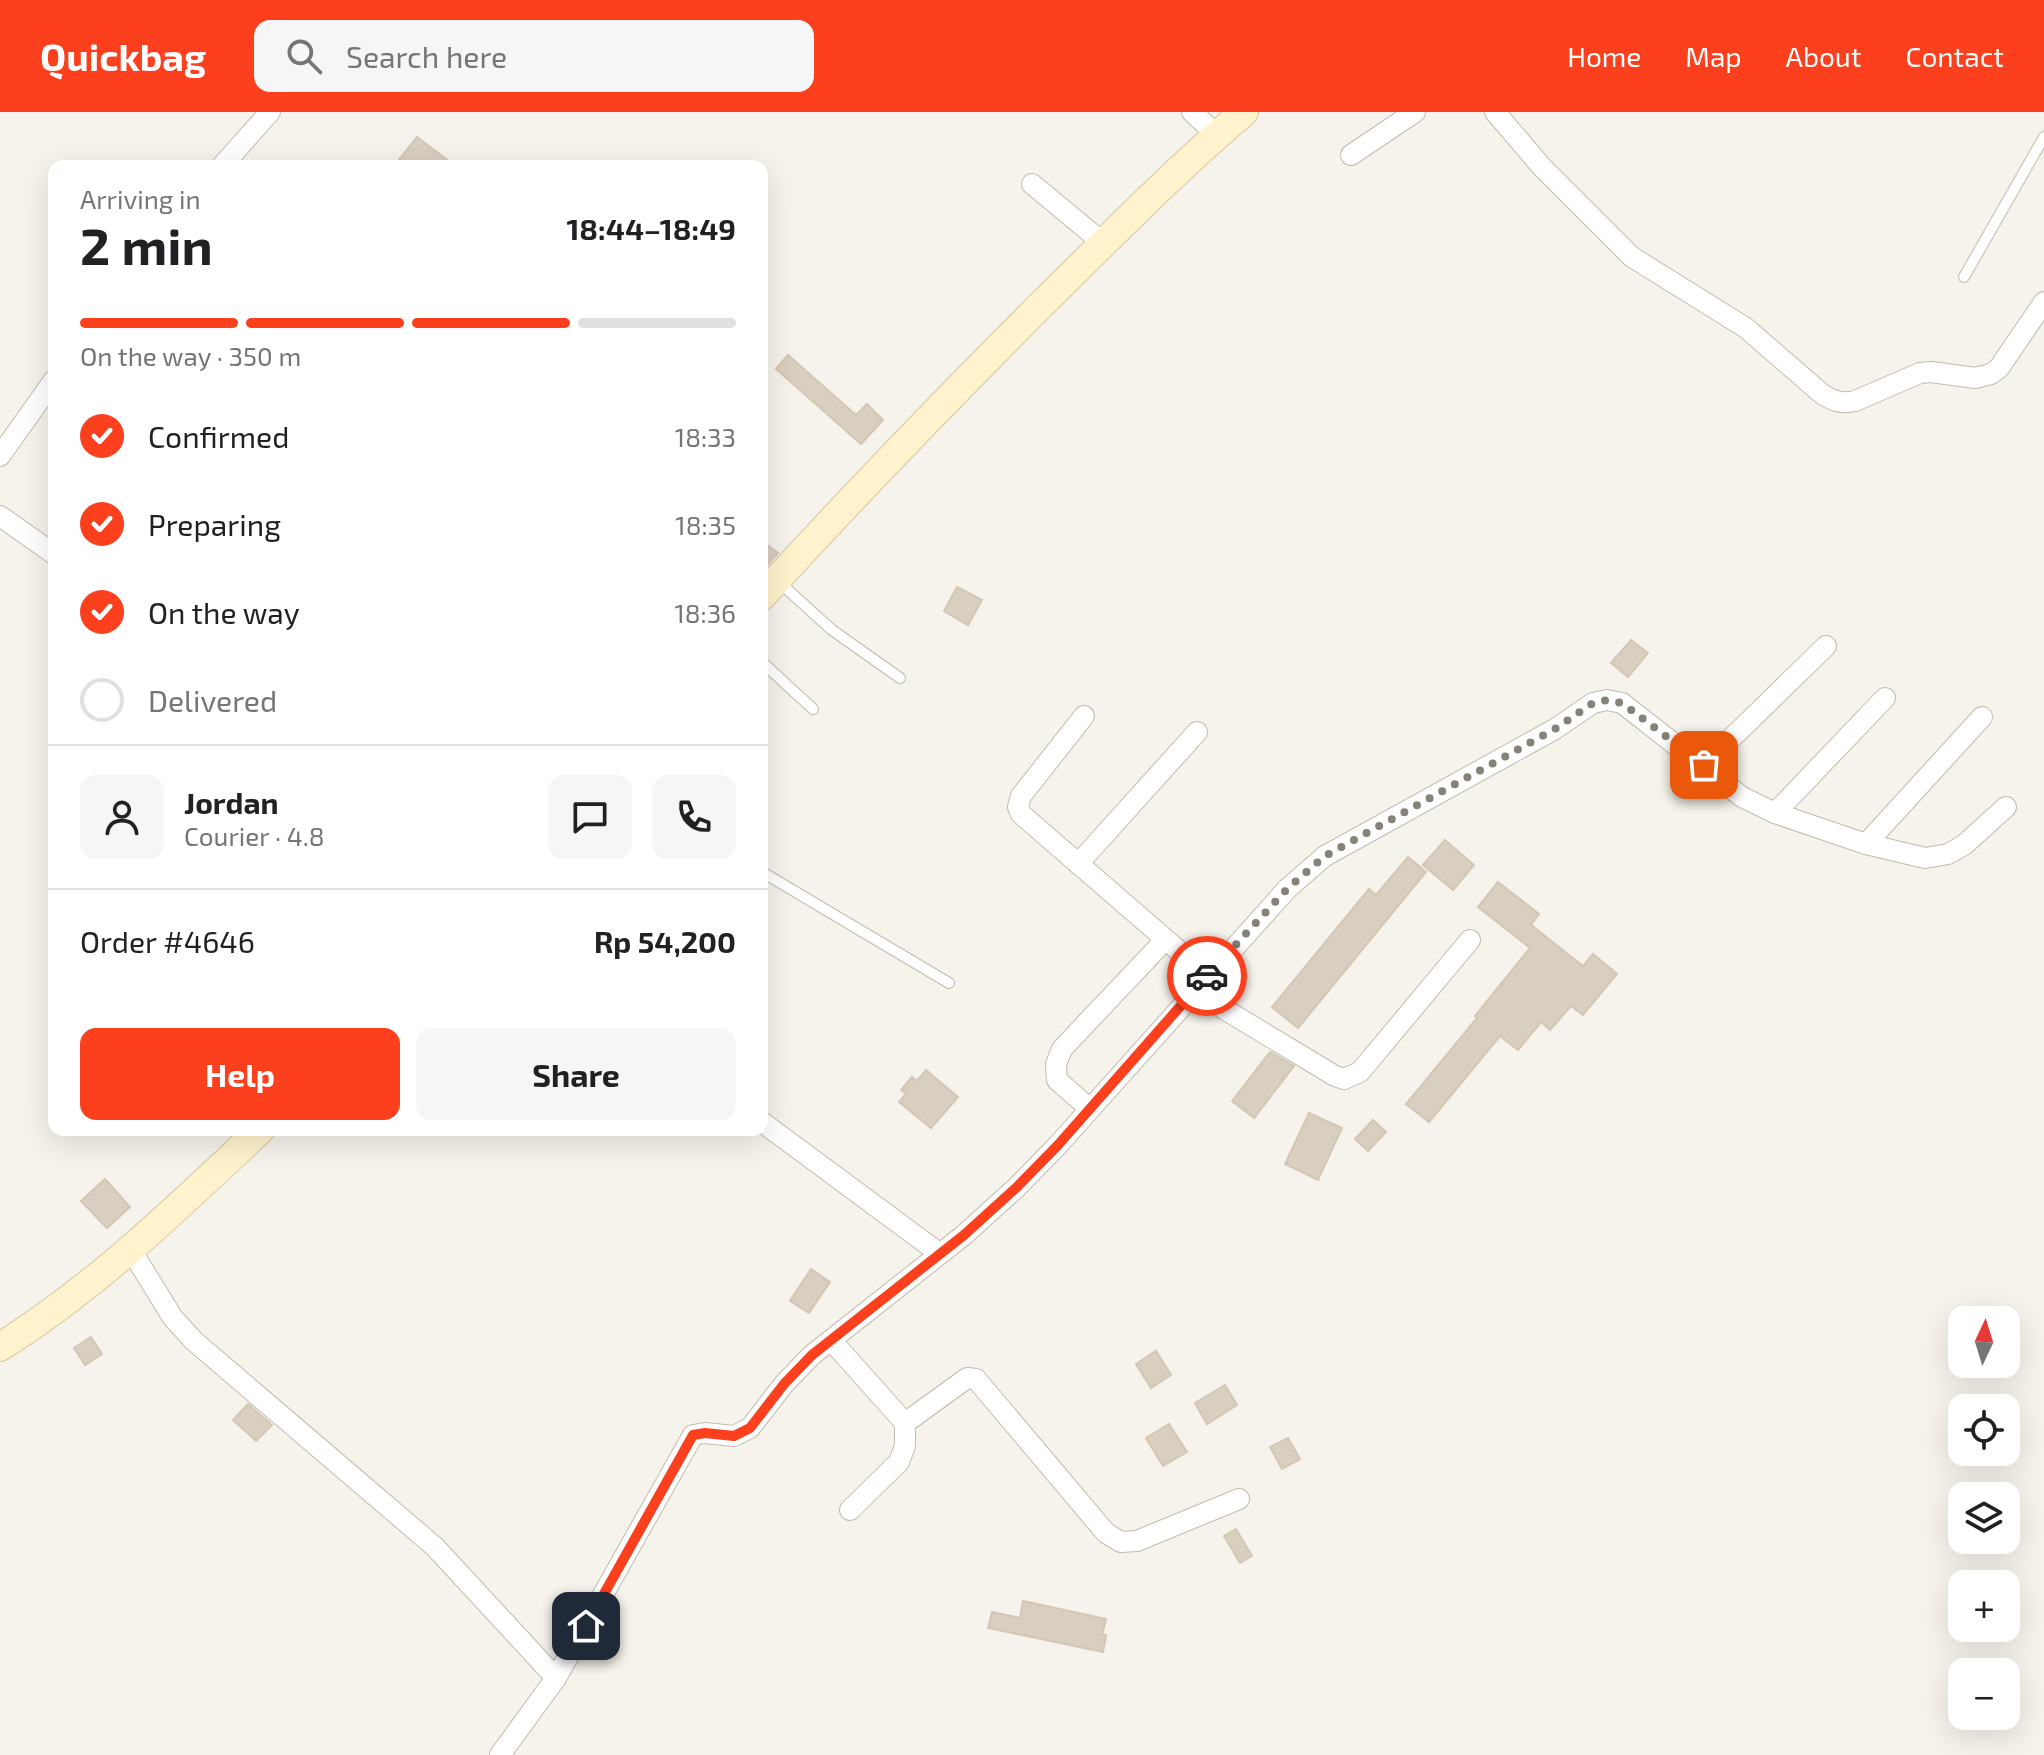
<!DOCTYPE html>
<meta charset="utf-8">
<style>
:root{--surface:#fff;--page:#f6f6f6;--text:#202124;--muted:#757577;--line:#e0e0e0;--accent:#fc3f1d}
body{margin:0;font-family:"Exo 2",sans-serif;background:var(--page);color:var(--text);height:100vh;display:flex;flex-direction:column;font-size:30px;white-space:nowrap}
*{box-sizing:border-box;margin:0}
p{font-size:26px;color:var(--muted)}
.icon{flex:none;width:44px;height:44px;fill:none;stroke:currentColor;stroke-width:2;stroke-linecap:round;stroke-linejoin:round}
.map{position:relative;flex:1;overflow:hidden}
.drawer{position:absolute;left:48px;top:48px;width:720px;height:976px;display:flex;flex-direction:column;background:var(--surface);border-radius:16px;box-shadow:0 8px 32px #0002}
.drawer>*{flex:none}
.needle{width:52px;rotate:4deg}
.buttons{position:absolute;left:1948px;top:1194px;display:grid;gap:16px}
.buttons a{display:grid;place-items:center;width:72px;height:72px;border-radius:16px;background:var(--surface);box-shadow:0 8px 32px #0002;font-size:40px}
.pin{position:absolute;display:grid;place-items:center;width:68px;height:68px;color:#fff;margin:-34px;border-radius:16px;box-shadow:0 4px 12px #0006}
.courier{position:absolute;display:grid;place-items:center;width:80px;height:80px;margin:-40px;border:6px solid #fc3f1d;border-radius:50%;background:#fff;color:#222;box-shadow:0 2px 10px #0007}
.summary em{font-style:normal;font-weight:700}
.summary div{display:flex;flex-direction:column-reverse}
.summary{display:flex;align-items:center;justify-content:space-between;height:136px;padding:0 32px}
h1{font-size:52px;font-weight:700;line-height:60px}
.bar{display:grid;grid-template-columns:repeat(4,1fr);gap:12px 8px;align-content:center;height:96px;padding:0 32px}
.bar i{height:10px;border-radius:6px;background:var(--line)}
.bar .active{background:var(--accent)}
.bar p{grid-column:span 4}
.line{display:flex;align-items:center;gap:20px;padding:0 32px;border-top:2px solid var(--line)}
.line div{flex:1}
.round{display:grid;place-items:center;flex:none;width:84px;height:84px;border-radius:16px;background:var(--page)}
ol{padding:0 32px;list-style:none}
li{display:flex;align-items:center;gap:24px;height:88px}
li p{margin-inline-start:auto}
li .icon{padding:8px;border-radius:50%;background:var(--accent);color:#fff;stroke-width:4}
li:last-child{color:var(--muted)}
li i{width:44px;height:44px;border:4px solid var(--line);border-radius:50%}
.cta{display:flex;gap:16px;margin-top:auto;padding:16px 32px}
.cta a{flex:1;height:92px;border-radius:16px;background:var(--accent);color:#fff;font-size:32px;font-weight:700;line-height:92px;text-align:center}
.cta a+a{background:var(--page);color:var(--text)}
header{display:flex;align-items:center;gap:48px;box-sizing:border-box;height:112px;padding:0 40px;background:var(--accent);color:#fff}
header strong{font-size:38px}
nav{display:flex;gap:44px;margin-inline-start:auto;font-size:28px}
.search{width:560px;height:72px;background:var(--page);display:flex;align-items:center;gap:20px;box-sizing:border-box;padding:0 28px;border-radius:16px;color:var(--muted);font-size:30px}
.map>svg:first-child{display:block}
.building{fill:#d8cfc1;stroke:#d3c7b4;stroke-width:2}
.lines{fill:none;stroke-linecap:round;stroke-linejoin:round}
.lane-casing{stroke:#c2bbae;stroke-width:12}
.street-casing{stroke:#c2bbae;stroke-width:22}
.secondary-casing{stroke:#d6c79b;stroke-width:30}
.lane{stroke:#fff;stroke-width:10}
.street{stroke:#fff;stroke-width:20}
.secondary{stroke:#fff3cd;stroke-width:28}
.done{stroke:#878178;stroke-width:8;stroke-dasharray:0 14.4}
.route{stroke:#fc3f1d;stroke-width:10}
</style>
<header>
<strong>Quickbag</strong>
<div class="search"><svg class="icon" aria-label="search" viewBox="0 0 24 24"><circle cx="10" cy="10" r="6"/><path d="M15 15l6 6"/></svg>Search here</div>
<nav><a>Home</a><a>Map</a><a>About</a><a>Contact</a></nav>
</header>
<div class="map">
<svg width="2044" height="1643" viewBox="0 0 2044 1643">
<rect width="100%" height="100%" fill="#f6f3ec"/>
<!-- building -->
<g class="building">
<path d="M417 25 455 54H394Z"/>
<path d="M788 243 856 303 867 292 883 308 861 332 776 257Z"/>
<path d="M762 429 778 441 762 459Z"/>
<path d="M957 475 982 488 968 513 944 499Z"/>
<path d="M1631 528 1648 541 1628 565 1611 551Z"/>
<path d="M1445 728 1474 753 1453 778 1423 753Z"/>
<path d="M1408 745 1426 760 1298 916 1272 895 1369 777 1376 783Z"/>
<path d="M1498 770 1539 802 1531 813 1583 854 1593 842 1617 862 1583 903 1571 894 1550 918 1541 910 1518 938 1500 924 1429 1010 1406 992 1477 906 1475 904 1530 836 1478 795Z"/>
<path d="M1270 940 1294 954 1254 1006 1232 989Z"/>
<path d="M926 958 958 985 931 1016 899 990 906 982 901 978 912 965 917 969Z"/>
<path d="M1309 1001 1342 1016 1318 1068 1285 1052Z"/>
<path d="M1373 1008 1386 1020 1368 1039 1355 1027Z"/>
<path d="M105 1067 130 1095 107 1116 81 1089Z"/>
<path d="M811 1157 830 1170 809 1201 790 1189Z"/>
<path d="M91 1225 102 1242 85 1253 74 1236Z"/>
<path d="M1156 1239 1171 1263 1151 1276 1136 1252Z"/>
<path d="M1225 1273 1237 1293 1207 1312 1195 1291Z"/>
<path d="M248 1292 272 1313 256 1329 233 1308Z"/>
<path d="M1169 1312 1187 1340 1163 1354 1146 1326Z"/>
<path d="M1288 1326 1300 1347 1282 1357 1270 1335Z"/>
<path d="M1236 1417 1252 1444 1240 1451 1224 1424Z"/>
<path d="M1023 1489 1106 1507 1102 1523H1106L1103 1540 988 1516 992 1500 1020 1506Z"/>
</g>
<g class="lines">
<defs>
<g id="lane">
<path d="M1964 165 2044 25"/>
<path d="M778 469 832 518 900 566"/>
<path d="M762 550 813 597"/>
<path d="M762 760 949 871"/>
</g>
<g id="street">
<path d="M1192 0 1217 23"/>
<path d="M1495 0 1541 54 1632 145 1746 216 1822 282C1833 289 1841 292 1855 289L1920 261 1931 260 1975 266 1991 262 1999 256 2044 190"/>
<path d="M1351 43 1415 0"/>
<path d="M222 54 270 0"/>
<path d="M1032 72 1103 131"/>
<path d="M0 344 54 268"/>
<path d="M0 404 54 442"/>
<path d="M1084 604 1021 684 1018 695 1021 702 1208 864"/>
<path d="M1704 653 1826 534"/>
<path d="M1775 701 1885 586"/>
<path d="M1866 732 1982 605"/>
<path d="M1078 752 1197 620"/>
<path d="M1194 879 1335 964 1344 967 1360 960 1470 828"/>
<path d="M1090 997 1057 968 1056 952 1062 937 1165 828"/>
<path d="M762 1010 939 1141"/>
<path d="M131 1138 173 1206 194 1229 435 1435 556 1566"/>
<path d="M831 1228 905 1311 967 1266 976 1267 1106 1421 1121 1430 1137 1429 1239 1387"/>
<path d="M850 1398 899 1350 905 1334V1311"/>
<path d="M500 1643 556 1566 693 1323 705 1321 734 1324 750 1316 784 1272 812 1243 964 1123 1017 1075 1058 1033 1288 776 1325 744 1555 617 1593 591 1607 588 1622 591 1742 685 1775 701 1866 732 1925 746 1948 742 1964 733 2006 695"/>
</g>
<g id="secondary">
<path d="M762 484C854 383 949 285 1045 189 1111 124 1174 59 1244 0"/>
<path d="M0 1235C97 1174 177 1096 260 1018"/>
</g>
</defs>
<!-- lane casing -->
<use href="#lane" class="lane-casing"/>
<!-- street casing -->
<use href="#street" class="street-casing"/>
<!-- secondary casing -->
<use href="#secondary" class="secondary-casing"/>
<!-- lane -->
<use href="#lane" class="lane"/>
<!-- street -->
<use href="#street" class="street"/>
<!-- secondary -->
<use href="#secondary" class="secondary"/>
</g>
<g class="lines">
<!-- done -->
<path class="done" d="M1207 864 1288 776 1325 744 1555 617 1593 591 1607 588 1622 591 1704 653"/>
<!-- route -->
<path class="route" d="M586 1514 693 1323 705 1321 734 1324 750 1316 784 1272 812 1243 964 1123 1017 1075 1058 1033 1207 864"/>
</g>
</svg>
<div class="buttons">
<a><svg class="needle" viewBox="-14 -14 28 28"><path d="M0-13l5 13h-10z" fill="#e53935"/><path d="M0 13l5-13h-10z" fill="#757577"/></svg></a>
<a><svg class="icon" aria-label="locate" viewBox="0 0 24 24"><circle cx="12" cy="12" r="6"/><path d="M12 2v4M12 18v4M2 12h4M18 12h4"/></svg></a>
<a><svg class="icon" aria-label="layers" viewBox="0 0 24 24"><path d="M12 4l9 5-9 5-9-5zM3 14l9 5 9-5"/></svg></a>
<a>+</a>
<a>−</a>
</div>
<div class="pin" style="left:1704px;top:653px;background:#ea580c"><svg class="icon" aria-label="bag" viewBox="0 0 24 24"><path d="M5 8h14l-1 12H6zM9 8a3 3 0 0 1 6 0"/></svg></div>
<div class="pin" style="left:586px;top:1514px;background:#1f2937"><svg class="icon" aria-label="home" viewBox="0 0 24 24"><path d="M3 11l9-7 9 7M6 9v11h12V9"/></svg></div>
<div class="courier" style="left:1207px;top:864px"><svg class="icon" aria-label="car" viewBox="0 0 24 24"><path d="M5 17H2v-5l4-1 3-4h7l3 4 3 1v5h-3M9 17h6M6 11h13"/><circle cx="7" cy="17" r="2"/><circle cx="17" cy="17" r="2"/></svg></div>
<section class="drawer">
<div class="summary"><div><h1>2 min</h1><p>Arriving in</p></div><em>18:44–18:49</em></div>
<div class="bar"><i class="active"></i><i class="active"></i><i class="active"></i><i></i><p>On the way · 350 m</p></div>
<ol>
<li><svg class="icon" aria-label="check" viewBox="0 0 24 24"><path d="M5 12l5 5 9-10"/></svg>Confirmed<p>18:33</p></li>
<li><svg class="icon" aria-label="check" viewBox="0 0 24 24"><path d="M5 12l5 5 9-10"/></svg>Preparing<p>18:35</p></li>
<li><svg class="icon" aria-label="check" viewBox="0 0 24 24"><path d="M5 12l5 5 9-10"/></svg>On the way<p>18:36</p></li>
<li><i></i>Delivered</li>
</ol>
<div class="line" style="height:144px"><a class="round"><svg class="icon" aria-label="person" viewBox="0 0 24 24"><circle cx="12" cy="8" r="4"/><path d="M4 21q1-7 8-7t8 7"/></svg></a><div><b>Jordan</b><p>Courier · 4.8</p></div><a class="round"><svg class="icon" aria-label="chat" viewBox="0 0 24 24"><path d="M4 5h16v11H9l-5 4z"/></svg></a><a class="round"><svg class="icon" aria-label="phone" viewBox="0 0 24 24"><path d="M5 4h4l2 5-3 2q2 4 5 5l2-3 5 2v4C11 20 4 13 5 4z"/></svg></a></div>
<div class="line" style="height:104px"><div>Order #4646</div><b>Rp 54,200</b></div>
<div class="cta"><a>Help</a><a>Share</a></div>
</section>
</div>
